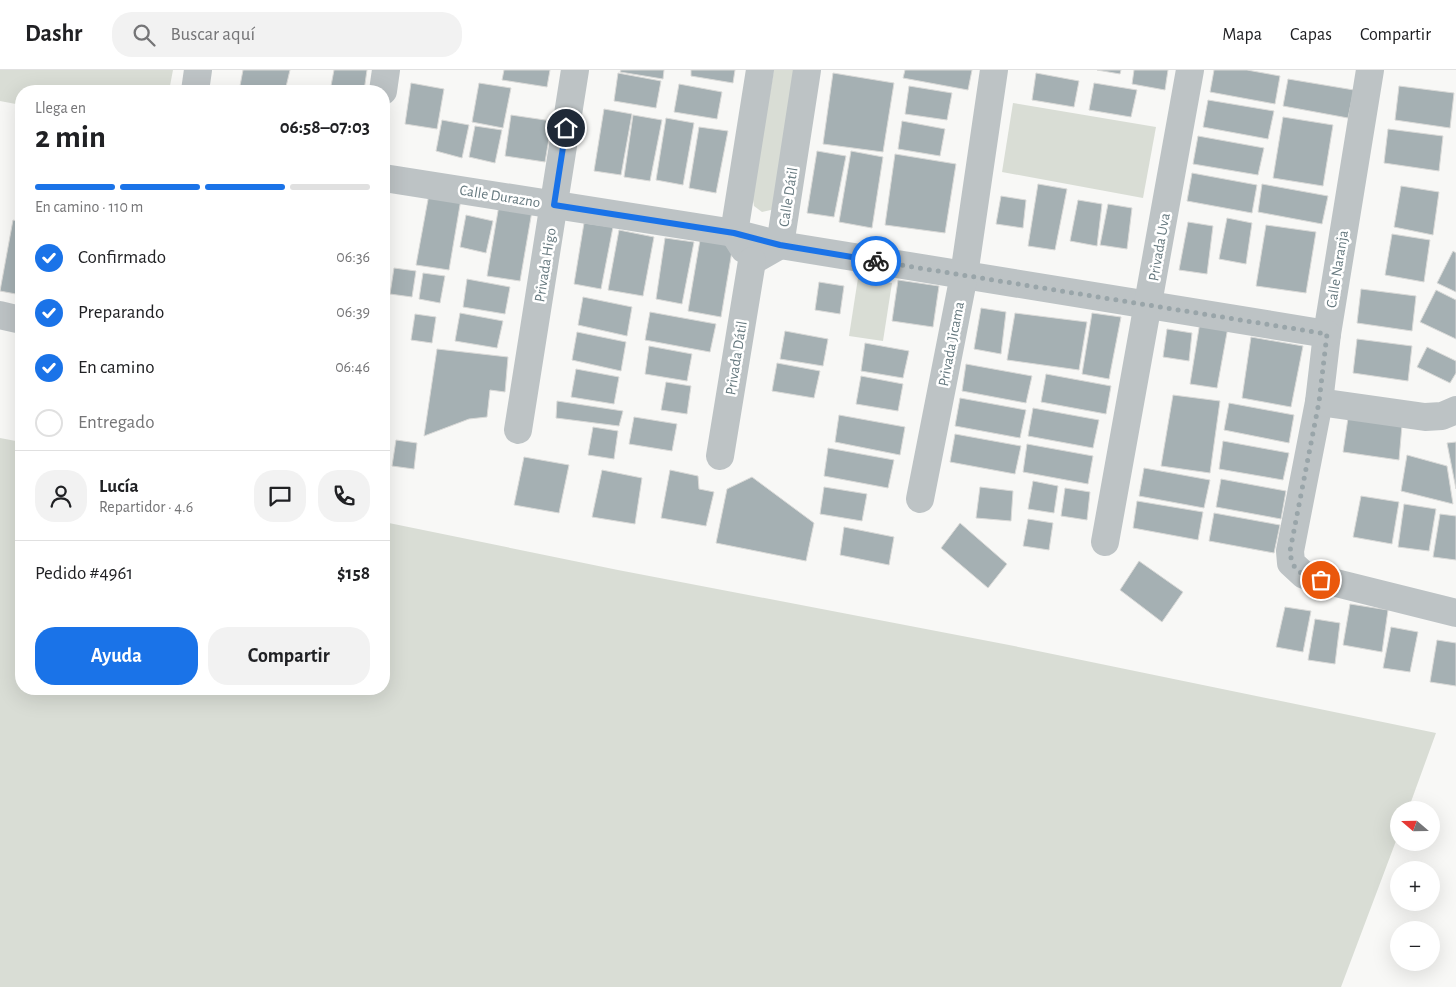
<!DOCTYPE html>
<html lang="es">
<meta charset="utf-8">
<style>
:root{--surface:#fff;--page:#f2f2f2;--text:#202124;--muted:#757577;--line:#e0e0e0;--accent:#1a73e8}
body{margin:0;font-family:"Alegreya Sans",sans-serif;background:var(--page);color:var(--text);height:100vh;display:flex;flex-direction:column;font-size:19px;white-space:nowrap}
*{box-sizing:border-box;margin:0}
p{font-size:16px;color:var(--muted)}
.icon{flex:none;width:28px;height:28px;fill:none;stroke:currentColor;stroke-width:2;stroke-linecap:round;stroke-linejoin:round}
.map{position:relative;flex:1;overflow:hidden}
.sheet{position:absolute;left:15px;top:15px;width:375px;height:610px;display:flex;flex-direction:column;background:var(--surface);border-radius:20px;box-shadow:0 5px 20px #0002}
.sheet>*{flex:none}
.needle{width:32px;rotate:290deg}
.controls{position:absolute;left:1390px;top:731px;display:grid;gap:10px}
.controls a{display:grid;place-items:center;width:50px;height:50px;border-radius:50%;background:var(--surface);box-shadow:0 5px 20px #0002;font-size:25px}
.pin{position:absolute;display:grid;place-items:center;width:42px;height:42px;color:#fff;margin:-21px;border:2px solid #fff;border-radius:50%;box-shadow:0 1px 5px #0007}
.courier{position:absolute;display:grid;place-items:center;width:50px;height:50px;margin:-25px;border:4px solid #1a73e8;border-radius:50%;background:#fff;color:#222;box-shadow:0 1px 6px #0007}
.headline em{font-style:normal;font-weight:700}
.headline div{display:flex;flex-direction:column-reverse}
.headline{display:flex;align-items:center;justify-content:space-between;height:85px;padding:0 20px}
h1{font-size:32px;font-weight:700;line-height:38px}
.bar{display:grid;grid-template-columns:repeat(4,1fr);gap:8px 5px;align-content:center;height:60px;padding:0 20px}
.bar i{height:6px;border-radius:4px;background:var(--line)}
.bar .current{background:var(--accent)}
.bar p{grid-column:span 4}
.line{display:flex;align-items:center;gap:12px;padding:0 20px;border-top:1px solid var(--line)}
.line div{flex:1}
.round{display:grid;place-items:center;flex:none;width:52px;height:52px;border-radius:20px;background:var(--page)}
ol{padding:0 20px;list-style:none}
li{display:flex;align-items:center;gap:15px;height:55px}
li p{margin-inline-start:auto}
li .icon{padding:5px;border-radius:50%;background:var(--accent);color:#fff;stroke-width:4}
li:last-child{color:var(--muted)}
li i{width:28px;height:28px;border:2px solid var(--line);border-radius:50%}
.primary-button{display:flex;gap:10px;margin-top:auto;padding:10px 20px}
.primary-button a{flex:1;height:58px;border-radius:20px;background:var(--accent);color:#fff;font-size:20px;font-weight:700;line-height:58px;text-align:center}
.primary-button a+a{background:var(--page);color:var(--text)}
header{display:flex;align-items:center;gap:30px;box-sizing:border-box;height:70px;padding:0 25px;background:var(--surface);border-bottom:1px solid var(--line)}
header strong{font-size:24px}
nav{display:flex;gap:28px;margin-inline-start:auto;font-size:18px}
.search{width:350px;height:45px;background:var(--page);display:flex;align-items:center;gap:12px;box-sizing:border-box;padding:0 18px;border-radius:20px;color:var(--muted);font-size:19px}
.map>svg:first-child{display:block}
.green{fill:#d9ddd5}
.building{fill:#a5b0b3;stroke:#dadad8}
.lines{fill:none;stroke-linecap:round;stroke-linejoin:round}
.minor{stroke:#bdc3c5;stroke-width:28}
.done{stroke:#99a5a9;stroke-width:5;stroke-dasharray:0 9}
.route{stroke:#1a73e8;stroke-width:6}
.labels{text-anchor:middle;stroke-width:5;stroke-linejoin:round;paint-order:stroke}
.street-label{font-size:15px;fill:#66797f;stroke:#fff}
</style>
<header>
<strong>Dashr</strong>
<div class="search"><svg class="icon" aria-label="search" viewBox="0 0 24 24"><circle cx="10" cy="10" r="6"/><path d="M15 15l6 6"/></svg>Buscar aquí</div>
<nav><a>Mapa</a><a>Capas</a><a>Compartir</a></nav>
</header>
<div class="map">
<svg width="1456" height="917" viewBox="0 0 1456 917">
<rect width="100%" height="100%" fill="#f8f8f6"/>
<!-- green -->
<g class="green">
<path d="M0 0H173L169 21H21V35L0 31Z"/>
<path d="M774 0H804L775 139 762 142 754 136 752 124Z"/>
<path d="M1013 33 1156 57 1143 128 1002 102Z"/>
<path d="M858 208 892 213 883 271 849 266Z"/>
<path d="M0 368 21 372V619H384V452L618 500 1009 575 1436 663 1408 740H1399V763L1341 917H0Z"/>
</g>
<!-- building -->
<g class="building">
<path d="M243 0H290L285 21H239Z"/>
<path d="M334 0H367L364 21H330Z"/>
<path d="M504 0H550L547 17 502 10Z"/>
<path d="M621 0H664L663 9 620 2Z"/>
<path d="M691 0H735L733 13 691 6Z"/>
<path d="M905 0H972L968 20 903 8Z"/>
<path d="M1097 0H1121L1120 4Z"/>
<path d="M1134 0H1168L1165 20 1132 14Z"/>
<path d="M1214 0H1247L1280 6 1275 34 1210 22Z"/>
<path d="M618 3 661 11 656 38 614 31Z"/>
<path d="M833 3 894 13 883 82 823 74Z"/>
<path d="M1036 3 1079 11 1074 37 1032 30Z"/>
<path d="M1288 9 1354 20 1348 48 1283 36Z"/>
<path d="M411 13 444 19 437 59 405 54Z"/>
<path d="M479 13 511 18 503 58 472 52Z"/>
<path d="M1094 13 1137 20 1131 47 1089 40Z"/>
<path d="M679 14 722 22 717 49 674 42Z"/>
<path d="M909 16 952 23 947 50 905 44Z"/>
<path d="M1399 16 1454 23 1450 58 1395 50Z"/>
<path d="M1208 30 1274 41 1268 69 1203 57Z"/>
<path d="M604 39 632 44 621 105 594 101Z"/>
<path d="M511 45 552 51 545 92 505 86Z"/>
<path d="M633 45 662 50 650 111 624 107Z"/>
<path d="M1283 47 1333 55 1323 116 1273 108Z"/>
<path d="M666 48 694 53 683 115 656 110Z"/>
<path d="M442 50 469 55 462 88 436 81Z"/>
<path d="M902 51 945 59 940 86 898 79Z"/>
<path d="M475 56 502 60 495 93 469 87Z"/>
<path d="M699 57 728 61 716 123 689 118Z"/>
<path d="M1388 59 1443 66 1439 101 1384 93Z"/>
<path d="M1198 66 1264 78 1258 105 1193 94Z"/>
<path d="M817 81 846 86 834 147 807 143Z"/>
<path d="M851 81 883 87 872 158 839 152Z"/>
<path d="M895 84 956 94 945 163 885 155Z"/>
<path d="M1192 103 1257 115 1252 143 1187 131Z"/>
<path d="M1038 114 1067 119 1055 180 1028 176Z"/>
<path d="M1262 114 1328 126 1322 154 1258 142Z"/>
<path d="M1401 116 1439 122 1433 165 1394 157Z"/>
<path d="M429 124 461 129 449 200 416 195Z"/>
<path d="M1001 126 1026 130 1023 158 996 154Z"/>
<path d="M1078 130 1102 134 1097 176 1070 171Z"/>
<path d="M1108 134 1132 138 1127 179 1100 175Z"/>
<path d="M499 135 532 141 520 211 487 206Z"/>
<path d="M466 145 493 151 486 183 460 177Z"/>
<path d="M1227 148 1252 153 1246 194 1219 189Z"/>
<path d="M13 150 21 152V225L0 221Z"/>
<path d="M1188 152 1213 156 1207 204 1179 200Z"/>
<path d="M584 153 613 157 601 219 574 214Z"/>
<path d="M1266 155 1316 162 1306 223 1256 216Z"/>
<path d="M619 160 654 167 643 226 608 220Z"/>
<path d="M1392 164 1430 170 1424 212 1385 205Z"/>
<path d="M665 168 694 172 682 234 656 229Z"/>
<path d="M700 170 733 175 721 247 688 241Z"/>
<path d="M1453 181 1456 183V222L1437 213Z"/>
<path d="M394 198 416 201 412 227 390 224Z"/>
<path d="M423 203 445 206 440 233 419 229Z"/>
<path d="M467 209 510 217 505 244 463 237Z"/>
<path d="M898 210 939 216 933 257 892 251Z"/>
<path d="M819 212 844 216 840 244 815 240Z"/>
<path d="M1361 219 1416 226 1412 261 1357 253Z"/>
<path d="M1436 220 1456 230V269L1420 252Z"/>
<path d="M583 227 632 237 627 266 578 255Z"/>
<path d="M981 238 1006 242 1001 284 974 279Z"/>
<path d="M650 242 716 254 710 282 645 270Z"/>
<path d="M460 243 503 251 497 278 455 271Z"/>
<path d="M1015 243 1087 252 1079 300 1007 290Z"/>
<path d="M1092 243 1121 247 1109 309 1082 304Z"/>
<path d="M415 244 436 247 432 273 411 270Z"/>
<path d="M1200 252 1228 257 1217 318 1190 314Z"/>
<path d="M1167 259 1192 263 1189 291 1163 287Z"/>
<path d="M785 261 828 269 823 296 780 289Z"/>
<path d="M577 262 626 272 621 301 572 290Z"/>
<path d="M1251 267 1303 276 1291 337 1242 328Z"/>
<path d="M1357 269 1412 276 1408 311 1353 303Z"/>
<path d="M865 273 909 281 903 308 861 301Z"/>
<path d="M649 276 692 284 687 311 645 304Z"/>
<path d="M1427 277 1456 291V303L1450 313 1417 297Z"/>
<path d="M437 279 508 287 505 322 490 320 487 347 469 349 424 366Z"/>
<path d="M777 293 820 301 814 328 772 321Z"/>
<path d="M966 294 1032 306 1026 333 962 321Z"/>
<path d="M576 299 619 307 614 334 571 327Z"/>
<path d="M1046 304 1111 316 1106 344 1041 332Z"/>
<path d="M861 306 903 314 898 341 856 334Z"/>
<path d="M666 312 691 316 687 344 661 340Z"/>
<path d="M1173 325 1220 331 1210 403 1161 396Z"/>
<path d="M960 328 1026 340 1020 368 955 356Z"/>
<path d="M557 331 623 341 619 356 556 348Z"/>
<path d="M1229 333 1294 345 1289 373 1224 360Z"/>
<path d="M1033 338 1099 350 1093 378 1028 366Z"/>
<path d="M839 345 905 357 900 385 835 372Z"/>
<path d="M634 347 677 354 672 381 629 374Z"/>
<path d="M1348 348 1402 355 1399 390 1343 382Z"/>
<path d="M593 357 618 361 614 389 588 385Z"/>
<path d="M955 364 1021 376 1015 404 950 392Z"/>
<path d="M396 370 417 373 414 399 392 396Z"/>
<path d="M1223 371 1289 383 1283 410 1219 399Z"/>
<path d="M1456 372V419L1447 373Z"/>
<path d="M1027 374 1093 386 1088 414 1023 402Z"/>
<path d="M828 378 894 390 888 418 824 406Z"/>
<path d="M1407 385 1447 396 1453 434 1401 421Z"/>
<path d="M524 387 569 395 559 443 514 435Z"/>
<path d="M1144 398 1210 410 1204 438 1139 426Z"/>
<path d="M602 400 642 408 635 454 592 447Z"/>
<path d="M670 400 698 406 699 419 714 422 706 456 661 448Z"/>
<path d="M752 407 814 453 806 491 716 473 727 419Z"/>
<path d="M1221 409 1286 421 1281 449 1216 437Z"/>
<path d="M1033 411 1058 416 1054 443 1028 439Z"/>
<path d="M824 417 867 424 862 451 820 444Z"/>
<path d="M980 417 1013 421 1011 451 976 448Z"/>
<path d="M1065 418 1090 422 1087 450 1061 446Z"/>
<path d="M1361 426 1399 432 1392 474 1353 467Z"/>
<path d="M1137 431 1203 442 1198 470 1133 458Z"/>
<path d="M1404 434 1436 439 1429 481 1398 477Z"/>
<path d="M1214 443 1280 455 1274 483 1209 471Z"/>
<path d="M1440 444 1456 446V490L1433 487Z"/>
<path d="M1028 449 1053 453 1049 480 1023 476Z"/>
<path d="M960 453 1007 494 988 518 941 478Z"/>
<path d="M844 457 894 467 889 495 840 485Z"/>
<path d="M1139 491 1183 522 1162 552 1120 520Z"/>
<path d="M1350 534 1388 540 1382 582 1343 575Z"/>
<path d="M1285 537 1311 541 1303 582 1276 577Z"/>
<path d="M1315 549 1340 553 1335 594 1308 590Z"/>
<path d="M1391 557 1418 562 1410 602 1383 598Z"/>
<path d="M1437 570 1456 573V616L1430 612Z"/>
</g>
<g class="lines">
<!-- minor -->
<g class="minor">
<path d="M1370 0 1327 264 1319 332 1290 481 1291 493 1304 505 1456 543"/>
<path d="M195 21 198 0"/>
<path d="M383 21 386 0"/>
<path d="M384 108 734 163 780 175 1327 264"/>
<path d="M744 179 734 163 760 0"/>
<path d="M752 191 780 175 807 0"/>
<path d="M0 245 21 250"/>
<path d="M1319 332 1425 347 1442 346 1456 340"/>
<path d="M518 360 575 0"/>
<path d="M720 386 752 191"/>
<path d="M920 429 964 205 994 0"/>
<path d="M1105 472 1190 0"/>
</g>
</g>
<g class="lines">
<!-- done -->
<path class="done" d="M876 191 1327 264 1319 332 1290 481C1292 503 1302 504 1321 510"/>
<!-- route -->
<path class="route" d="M566 58 554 135 734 163 780 175 876 191"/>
</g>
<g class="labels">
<!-- street labels -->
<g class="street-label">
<text transform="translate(500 126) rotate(9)" y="5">Calle Durazno</text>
<text transform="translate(788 127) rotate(-81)" y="5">Calle Dátil</text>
<text transform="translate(1159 177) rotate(-80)" y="5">Privada Uva</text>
<text transform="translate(545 195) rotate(-81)" y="5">Privada Higo</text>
<text transform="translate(1337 199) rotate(-81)" y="5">Calle Naranja</text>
<text transform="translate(951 274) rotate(-79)" y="5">Privada Jicama</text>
<text transform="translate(736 288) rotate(-81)" y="5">Privada Dátil</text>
</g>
</g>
</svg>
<div class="controls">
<a><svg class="needle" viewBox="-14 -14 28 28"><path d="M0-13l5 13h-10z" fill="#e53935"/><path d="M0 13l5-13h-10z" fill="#757577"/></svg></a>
<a>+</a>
<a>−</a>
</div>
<div class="pin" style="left:1321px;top:510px;background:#ea580c"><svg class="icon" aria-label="bag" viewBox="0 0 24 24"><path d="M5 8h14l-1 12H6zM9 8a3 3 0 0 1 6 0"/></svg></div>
<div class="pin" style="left:566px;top:58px;background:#1f2937"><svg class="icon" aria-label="home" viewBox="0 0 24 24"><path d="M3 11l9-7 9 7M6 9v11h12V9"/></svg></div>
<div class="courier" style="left:876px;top:191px"><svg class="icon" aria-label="bike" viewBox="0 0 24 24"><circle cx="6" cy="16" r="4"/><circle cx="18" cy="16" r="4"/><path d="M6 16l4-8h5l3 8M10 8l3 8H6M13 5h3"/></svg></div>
<section class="sheet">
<div class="headline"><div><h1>2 min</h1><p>Llega en</p></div><em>06:58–07:03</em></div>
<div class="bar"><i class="current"></i><i class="current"></i><i class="current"></i><i></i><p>En camino · 110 m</p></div>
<ol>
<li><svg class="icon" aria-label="check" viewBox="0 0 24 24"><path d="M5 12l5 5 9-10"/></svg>Confirmado<p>06:36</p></li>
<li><svg class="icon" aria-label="check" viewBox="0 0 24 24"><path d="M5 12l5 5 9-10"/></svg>Preparando<p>06:39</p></li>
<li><svg class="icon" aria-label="check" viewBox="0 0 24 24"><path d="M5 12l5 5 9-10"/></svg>En camino<p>06:46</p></li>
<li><i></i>Entregado</li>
</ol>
<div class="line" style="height:90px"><a class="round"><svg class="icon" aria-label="person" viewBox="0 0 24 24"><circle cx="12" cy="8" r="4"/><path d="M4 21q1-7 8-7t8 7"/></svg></a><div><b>Lucía</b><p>Repartidor · 4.6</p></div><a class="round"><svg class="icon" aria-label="chat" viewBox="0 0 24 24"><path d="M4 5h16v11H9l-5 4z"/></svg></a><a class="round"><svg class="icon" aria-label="phone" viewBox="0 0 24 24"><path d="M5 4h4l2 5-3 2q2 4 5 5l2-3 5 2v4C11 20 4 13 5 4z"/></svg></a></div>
<div class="line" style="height:65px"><div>Pedido #4961</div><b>$158</b></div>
<div class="primary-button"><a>Ayuda</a><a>Compartir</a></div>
</section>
</div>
